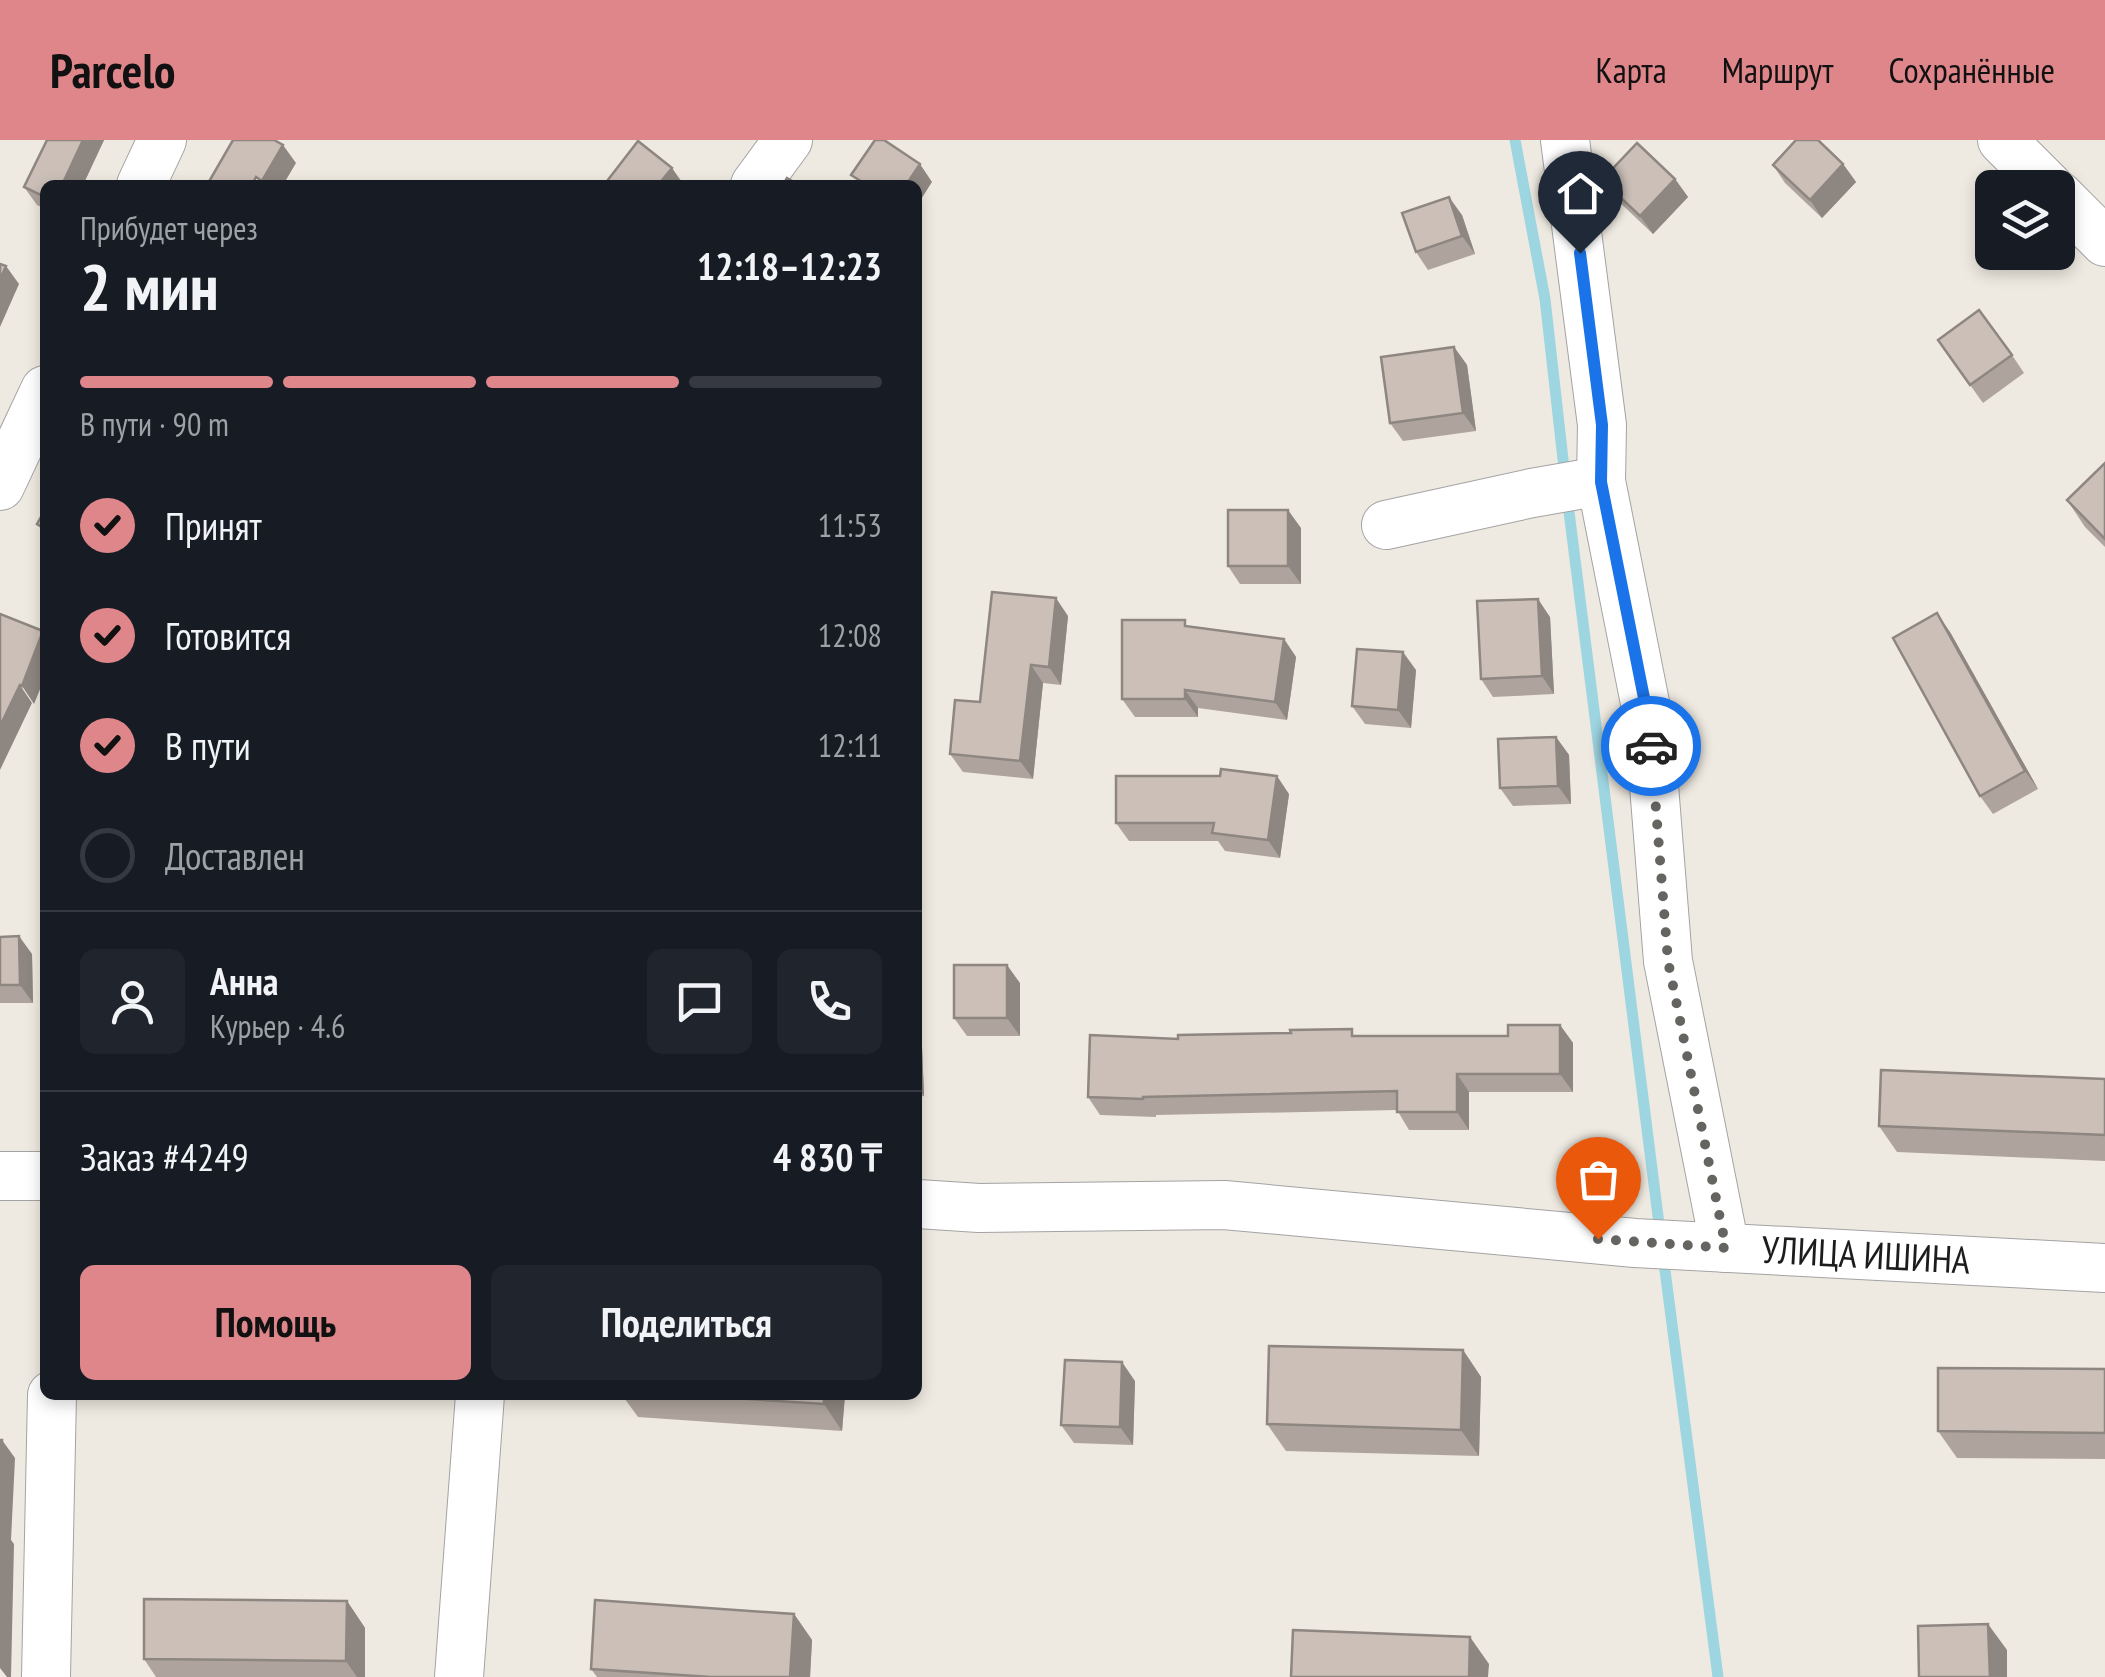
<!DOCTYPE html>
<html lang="ru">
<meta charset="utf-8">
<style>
:root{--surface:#171b24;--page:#20242c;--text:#f1f3f6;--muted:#9ea1a6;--line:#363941;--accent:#df868b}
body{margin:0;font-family:"PT Sans Narrow",sans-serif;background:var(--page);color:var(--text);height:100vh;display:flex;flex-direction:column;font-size:38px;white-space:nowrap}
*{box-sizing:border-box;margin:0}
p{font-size:32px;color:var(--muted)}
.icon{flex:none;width:55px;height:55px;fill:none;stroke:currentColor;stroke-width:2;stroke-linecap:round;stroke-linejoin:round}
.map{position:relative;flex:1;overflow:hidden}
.side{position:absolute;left:40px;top:40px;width:882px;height:1220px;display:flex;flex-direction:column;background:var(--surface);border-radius:15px;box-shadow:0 5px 15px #0003}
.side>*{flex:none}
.tools{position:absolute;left:1975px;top:30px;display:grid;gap:20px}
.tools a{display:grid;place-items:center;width:100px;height:100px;border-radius:15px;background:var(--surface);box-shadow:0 5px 15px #0003;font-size:50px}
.pin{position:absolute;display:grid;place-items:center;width:85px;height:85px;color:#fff;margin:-102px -42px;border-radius:50% 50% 50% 0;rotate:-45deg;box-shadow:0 0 10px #0007}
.pin .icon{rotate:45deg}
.courier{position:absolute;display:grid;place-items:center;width:100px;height:100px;margin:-50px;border:8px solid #1a73e8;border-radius:50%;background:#fff;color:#222;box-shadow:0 2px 12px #0007}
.summary em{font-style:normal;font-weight:700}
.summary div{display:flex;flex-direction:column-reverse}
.summary{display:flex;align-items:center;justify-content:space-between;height:170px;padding:0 40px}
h1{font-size:65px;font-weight:700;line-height:75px}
.bar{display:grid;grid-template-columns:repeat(4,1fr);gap:15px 10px;align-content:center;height:120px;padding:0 40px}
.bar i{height:12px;border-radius:8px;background:var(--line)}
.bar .current{background:var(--accent)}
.bar p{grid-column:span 4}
.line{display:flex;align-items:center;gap:25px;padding:0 40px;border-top:2px solid var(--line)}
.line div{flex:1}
.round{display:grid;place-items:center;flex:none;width:105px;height:105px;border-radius:15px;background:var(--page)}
ol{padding:0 40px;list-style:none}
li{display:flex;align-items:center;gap:30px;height:110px}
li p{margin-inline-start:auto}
li .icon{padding:10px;border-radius:50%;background:var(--accent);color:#111;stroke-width:4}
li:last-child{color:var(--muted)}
li i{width:55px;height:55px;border:5px solid var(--line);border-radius:50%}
.primary-button{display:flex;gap:20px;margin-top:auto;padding:20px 40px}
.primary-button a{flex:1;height:115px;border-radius:15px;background:var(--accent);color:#111;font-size:40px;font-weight:700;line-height:115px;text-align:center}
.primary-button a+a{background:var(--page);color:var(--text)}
header{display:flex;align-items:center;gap:60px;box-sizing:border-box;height:140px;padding:0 50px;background:var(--accent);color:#111}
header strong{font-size:48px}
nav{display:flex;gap:55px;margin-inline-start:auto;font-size:35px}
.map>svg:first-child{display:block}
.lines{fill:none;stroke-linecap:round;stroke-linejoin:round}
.stream{stroke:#9dd5e1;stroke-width:11}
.minor-casing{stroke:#a3a3a3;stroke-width:50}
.minor{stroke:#fff;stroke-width:48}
.wall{fill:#afa49d}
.shaded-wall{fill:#8e8680}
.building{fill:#cbbfb7;stroke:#8e8680;stroke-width:2.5}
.done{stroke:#666461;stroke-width:10;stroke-dasharray:0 18}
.route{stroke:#1a73e8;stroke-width:12}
.labels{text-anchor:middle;stroke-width:10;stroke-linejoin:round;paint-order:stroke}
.street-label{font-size:38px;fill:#1c1c1c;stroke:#fff}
</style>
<header>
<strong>Parcelo</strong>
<nav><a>Карта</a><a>Маршрут</a><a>Сохранённые</a></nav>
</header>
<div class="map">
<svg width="2105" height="1537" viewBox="0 0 2105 1537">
<rect width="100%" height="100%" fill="#efeae1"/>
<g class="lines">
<!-- stream -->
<g class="stream">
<path d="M1515 0 1545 159 1565 337"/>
<path d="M1567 356 1660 1092"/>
<path d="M1663 1115 1718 1537"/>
</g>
<defs>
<g id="minor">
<path d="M1565 0 1602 285 1601 341 1649 583 1668 821 1725 1108"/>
<path d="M2002 0 2050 48"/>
<path d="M141 45 162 0"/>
<path d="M755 45 788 0"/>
<path d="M2058 55 2105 102"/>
<path d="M0 346 45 250"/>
<path d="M1386 385 1532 353 1601 341"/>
<path d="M0 1036H45"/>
<path id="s1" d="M918 1064 979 1068 1224 1065 1635 1103 2105 1128"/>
<path d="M46 1537 52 1255"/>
<path d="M459 1537 480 1255"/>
</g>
</defs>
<!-- minor casing -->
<use href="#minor" class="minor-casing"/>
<!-- minor -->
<use href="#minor" class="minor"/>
</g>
<!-- wall -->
<g class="wall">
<path d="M47 0H104L83 45H45V69L37 65 24 47Z"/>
<path d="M1843 24 1856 42 1822 78 1785 43 1773 25Z"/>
<path d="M1675 39 1688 57 1653 94 1615 58 1602 40Z"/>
<path d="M1462 75 1475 114 1428 130 1416 112Z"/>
<path d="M1938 200 2012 215 2024 233 1983 263Z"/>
<path d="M1454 207 1467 225 1476 291 1403 301 1390 283Z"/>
<path d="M2105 323V407L2085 387 2067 360Z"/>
<path d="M1301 388V444H1240L1228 426Z"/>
<path d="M1068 476 1061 545 1043 543 1033 639 963 632 950 614 980 562Z"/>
<path d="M1550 477 1554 554 1493 557 1481 539Z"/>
<path d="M1190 486 1284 499 1296 517 1287 580 1198 568V577H1135L1122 559Z"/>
<path d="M1950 492 2038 649 1993 674 1980 656Z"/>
<path d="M1416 530 1411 588 1365 584 1352 566Z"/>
<path d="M1556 597 1569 615 1571 664 1513 666 1500 648Z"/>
<path d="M1289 654 1280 718 1225 711 1218 701H1129L1116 683Z"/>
<path d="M0 797 32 814 33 863H0Z"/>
<path d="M1020 843V896H967L954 878Z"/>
<path d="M1560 885 1573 903V952H1469V990H1409L1397 970 1156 975V977L1100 975 1088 957 1178 899 1357 896H1508Z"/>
<path d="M918 900 922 907 924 956 918 957Z"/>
<path d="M2105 939V1021L1897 1012 1879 986Z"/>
<path d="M1463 1210 1481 1237 1479 1316 1286 1311 1267 1284Z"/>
<path d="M2105 1229V1319L1957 1318 1938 1291Z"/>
<path d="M1135 1241 1133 1305 1074 1303 1061 1285Z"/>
<path d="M622 1255H845L842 1291 638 1277Z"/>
<path d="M347 1461 365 1488V1537H156L144 1519Z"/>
<path d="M794 1474 812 1500 810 1537H597L591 1529Z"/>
</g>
<!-- shaded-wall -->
<g class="shaded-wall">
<path d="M83 0H104L83 45H62Z"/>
<path d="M283 5 296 23 283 45H265L262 41Z"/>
<path d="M920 24 932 42 918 64V45H906Z"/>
<path d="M1843 24 1856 42 1822 78 1810 60Z"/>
<path d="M672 28 684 45H658Z"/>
<path d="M1675 39 1688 57 1653 94 1640 76Z"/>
<path d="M1449 57 1462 75 1475 114 1462 96Z"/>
<path d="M6 126 19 144 0 187V140Z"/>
<path d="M1454 207 1467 225 1476 291 1463 273Z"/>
<path d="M1288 370 1301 388V444L1288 426Z"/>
<path d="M1056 458 1068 476 1061 545 1049 527Z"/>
<path d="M1538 459 1550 477 1554 554 1542 536Z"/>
<path d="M1937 473 1950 492 2038 649 2025 631Z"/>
<path d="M43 491 45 494V537L34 564 22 546Z"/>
<path d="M1284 499 1296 517 1287 580 1275 562Z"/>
<path d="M1403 512 1416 530 1411 588 1398 570Z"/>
<path d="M1031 525 1043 543 1033 639 1020 621Z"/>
<path d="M20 545 32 563 0 630V586Z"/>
<path d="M1185 550 1198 568V577L1185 559Z"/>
<path d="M1556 597 1569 615 1571 664 1558 646Z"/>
<path d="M1277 636 1289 654 1280 718 1268 700Z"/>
<path d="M19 796 32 814 33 863 20 845Z"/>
<path d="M1007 825 1020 843V896L1007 878Z"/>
<path d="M1560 885 1573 903V952L1560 934Z"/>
<path d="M918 900 922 907 924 956 918 947Z"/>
<path d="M1457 934 1469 952V990L1457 972Z"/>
<path d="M1463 1210 1481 1237 1479 1316 1461 1290Z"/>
<path d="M1122 1222 1135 1241 1133 1305 1120 1287Z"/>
<path d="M824 1255H845L842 1291 824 1264Z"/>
<path d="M2 1300 15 1318 11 1400 14 1404 11 1537H7L0 1528V1342Z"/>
<path d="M347 1461 365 1488V1537H357L346 1521Z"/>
<path d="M794 1474 812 1500 810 1537H790Z"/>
<path d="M1988 1484 2007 1510V1537H1990Z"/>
<path d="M1470 1497 1489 1524 1488 1537H1469Z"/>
</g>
<!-- building -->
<g class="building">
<path d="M47 0H83L62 45H45V57L24 47Z"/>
<path d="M233 0H274L283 5 262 41 256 37 252 45H207Z"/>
<path d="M875 0H884L920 24 906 45H867L851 35Z"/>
<path d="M1796 0H1818L1843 24 1810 60 1773 25Z"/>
<path d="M638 1 672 28 658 45H604Z"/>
<path d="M1637 3 1675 39 1640 76 1602 40Z"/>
<path d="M787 38 799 45H783Z"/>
<path d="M1449 57 1462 96 1416 112 1402 73Z"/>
<path d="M0 124 6 126 0 140Z"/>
<path d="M1979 170 2012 215 1970 245 1938 200Z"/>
<path d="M1454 207 1463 273 1390 283 1381 217Z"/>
<path d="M2105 323V399L2067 360Z"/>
<path d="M45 370V389L37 384Z"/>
<rect x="1228" y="370" width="60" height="56"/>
<path d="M992 452 1056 458 1049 527 1031 525 1020 621 950 614 955 560 980 562Z"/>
<path d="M1538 459 1542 536 1481 539 1477 461Z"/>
<path d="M1937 473 2025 631 1980 656 1893 498Z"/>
<path d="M0 474 43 491 22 546 20 545 0 586Z"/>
<path d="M1122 480H1185V486L1284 499 1275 562 1185 550V559H1122Z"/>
<path d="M1357 509 1403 512 1398 570 1352 566Z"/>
<path d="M1556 597 1558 646 1500 648 1498 599Z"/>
<path d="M1221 629 1277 636 1268 700 1212 693 1214 683H1116V636H1220Z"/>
<path d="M19 796 20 845H0V797Z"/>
<rect x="954" y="825" width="53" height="53"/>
<path d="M1508 885H1560V934H1457V972H1397V951L1143 957V959L1088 957 1090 895 1178 899V895L1291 893 1290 890 1352 889V896H1508Z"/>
<path d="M1881 930 2105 939V995L1879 986Z"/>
<path d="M1269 1206 1463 1210 1461 1290 1267 1284Z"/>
<path d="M1065 1220 1122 1222 1120 1287 1061 1285Z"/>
<path d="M1938 1228 2105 1229V1293L1938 1291Z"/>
<path d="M686 1255H824V1264Z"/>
<path d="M0 1300H2L0 1342Z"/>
<path d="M144 1459 347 1461 346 1521 144 1519Z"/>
<path d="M595 1460 794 1474 790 1537H711L591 1529Z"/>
<path d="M1988 1484 1990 1537H1919L1918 1486Z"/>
<path d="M1293 1490 1470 1497 1469 1537H1291Z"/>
</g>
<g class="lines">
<!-- done -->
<path class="done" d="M1598 1099 1726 1108 1668 821 1651 606"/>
<!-- route -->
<path class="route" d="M1580 113 1602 285 1601 342 1649 583 1651 606"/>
</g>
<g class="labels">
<!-- street labels -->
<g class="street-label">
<text dy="13" stroke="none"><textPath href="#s1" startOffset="950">УЛИЦА ИШИНА</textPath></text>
</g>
</g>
</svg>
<div class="tools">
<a><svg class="icon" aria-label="layers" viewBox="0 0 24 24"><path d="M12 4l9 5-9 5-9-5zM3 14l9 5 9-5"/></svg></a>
</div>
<div class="pin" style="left:1598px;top:1099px;background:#ea580c"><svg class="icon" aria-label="bag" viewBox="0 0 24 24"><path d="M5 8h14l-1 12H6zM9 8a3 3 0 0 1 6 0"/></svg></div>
<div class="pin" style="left:1580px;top:113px;background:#1f2937"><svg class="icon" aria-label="home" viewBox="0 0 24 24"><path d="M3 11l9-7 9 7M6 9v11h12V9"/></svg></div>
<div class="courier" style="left:1651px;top:606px"><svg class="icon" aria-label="car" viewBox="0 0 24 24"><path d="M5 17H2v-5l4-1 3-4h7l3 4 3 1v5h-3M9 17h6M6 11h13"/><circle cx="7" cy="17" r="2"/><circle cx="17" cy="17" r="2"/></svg></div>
<section class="side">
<div class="summary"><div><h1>2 мин</h1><p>Прибудет через</p></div><em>12:18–12:23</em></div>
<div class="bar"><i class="current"></i><i class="current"></i><i class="current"></i><i></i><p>В пути · 90 m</p></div>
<ol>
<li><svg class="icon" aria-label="check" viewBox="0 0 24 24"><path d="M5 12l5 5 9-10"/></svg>Принят<p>11:53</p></li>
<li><svg class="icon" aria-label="check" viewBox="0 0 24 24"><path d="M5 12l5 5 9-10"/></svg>Готовится<p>12:08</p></li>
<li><svg class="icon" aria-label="check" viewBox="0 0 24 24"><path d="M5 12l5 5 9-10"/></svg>В пути<p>12:11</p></li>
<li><i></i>Доставлен</li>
</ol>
<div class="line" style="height:180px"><a class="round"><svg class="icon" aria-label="person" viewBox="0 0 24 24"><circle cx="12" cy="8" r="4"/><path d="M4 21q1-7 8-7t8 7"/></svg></a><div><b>Анна</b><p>Курьер · 4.6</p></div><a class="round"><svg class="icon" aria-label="chat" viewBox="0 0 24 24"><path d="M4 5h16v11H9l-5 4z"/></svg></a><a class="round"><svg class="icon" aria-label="phone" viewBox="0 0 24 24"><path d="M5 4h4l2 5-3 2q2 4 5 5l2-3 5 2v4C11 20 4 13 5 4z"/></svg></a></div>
<div class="line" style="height:130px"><div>Заказ #4249</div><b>4 830 ₸</b></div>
<div class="primary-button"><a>Помощь</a><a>Поделиться</a></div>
</section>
</div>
